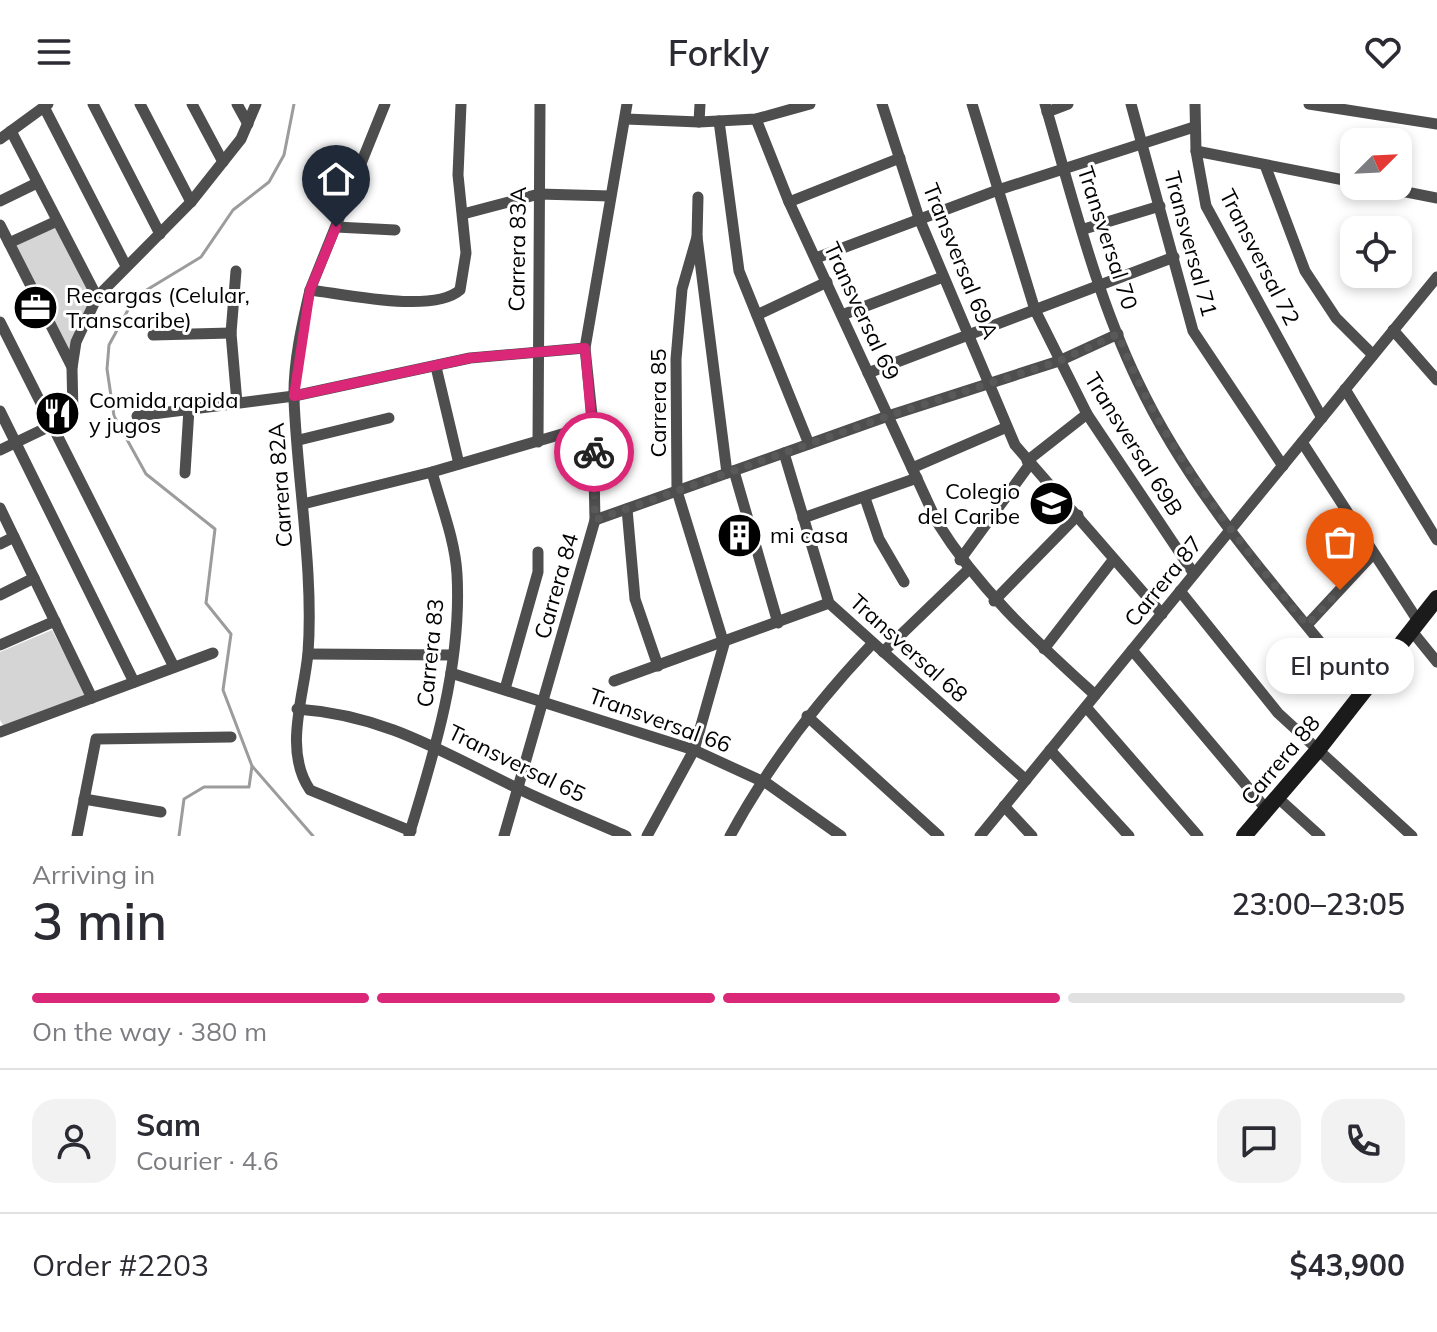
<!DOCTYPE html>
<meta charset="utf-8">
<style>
:root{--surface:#fff;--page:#f2f2f3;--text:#2b2b33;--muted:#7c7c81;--line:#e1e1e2;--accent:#db2777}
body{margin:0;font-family:Mulish,sans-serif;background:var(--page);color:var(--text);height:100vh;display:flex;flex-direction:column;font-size:30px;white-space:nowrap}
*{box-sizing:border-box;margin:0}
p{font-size:26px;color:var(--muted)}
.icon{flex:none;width:44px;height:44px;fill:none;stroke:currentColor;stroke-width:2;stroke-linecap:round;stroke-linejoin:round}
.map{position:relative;height:732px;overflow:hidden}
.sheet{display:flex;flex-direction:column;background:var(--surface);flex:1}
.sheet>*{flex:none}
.needle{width:52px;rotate:66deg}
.fabs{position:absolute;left:1340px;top:24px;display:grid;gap:16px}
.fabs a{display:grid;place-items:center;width:72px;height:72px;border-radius:16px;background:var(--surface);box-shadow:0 4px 12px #0003;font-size:40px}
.pin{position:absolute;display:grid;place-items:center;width:68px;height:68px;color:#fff;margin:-82px -34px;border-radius:50% 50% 50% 0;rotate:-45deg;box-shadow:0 0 8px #0007}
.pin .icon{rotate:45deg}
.courier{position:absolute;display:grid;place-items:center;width:80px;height:80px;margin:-40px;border:6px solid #db2777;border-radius:50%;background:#fff;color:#222;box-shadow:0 2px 10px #0007}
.bubble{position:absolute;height:56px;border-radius:24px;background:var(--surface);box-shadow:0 4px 12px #0003;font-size:26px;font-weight:600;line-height:56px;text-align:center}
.summary em{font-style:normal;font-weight:600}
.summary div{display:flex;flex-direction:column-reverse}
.summary{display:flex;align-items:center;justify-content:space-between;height:136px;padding:0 32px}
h1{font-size:52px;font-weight:600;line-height:60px}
.bar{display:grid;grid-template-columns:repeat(4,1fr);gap:12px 8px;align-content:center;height:96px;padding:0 32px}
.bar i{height:10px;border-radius:6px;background:var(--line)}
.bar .on{background:var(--accent)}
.bar p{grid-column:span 4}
.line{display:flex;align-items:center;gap:20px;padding:0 32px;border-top:2px solid var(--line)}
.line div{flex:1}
.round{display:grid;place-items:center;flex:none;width:84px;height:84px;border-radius:24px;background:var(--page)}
header{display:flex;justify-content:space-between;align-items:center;height:104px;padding:0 32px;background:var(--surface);font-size:36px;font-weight:600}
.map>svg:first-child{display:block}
.green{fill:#d5d5d5}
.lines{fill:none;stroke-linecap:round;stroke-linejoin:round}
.stream{stroke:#9c9c9c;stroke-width:3}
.street{stroke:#4e4e4e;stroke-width:11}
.secondary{stroke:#1b1b1b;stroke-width:16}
.done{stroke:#595959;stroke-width:8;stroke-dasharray:0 14.4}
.route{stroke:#db2777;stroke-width:10}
.labels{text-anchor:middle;stroke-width:6;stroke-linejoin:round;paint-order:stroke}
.street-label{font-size:22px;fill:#000;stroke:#fff}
.poi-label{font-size:22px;fill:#000;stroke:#fff;text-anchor:start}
</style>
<header><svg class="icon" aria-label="menu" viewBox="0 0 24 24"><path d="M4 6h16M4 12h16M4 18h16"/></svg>Forkly<svg class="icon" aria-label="heart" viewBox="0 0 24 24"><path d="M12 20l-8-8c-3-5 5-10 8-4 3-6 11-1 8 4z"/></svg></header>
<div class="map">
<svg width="1437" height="732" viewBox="0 0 1437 732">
<rect width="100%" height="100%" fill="#fff"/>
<!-- green -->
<g class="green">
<path d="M56 121 93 193 72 253 16 142Z"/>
<path d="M52 526 87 592 4 623 0 616V548Z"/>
</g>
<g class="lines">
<!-- stream -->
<g class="stream">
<path d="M294 0 284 51 269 78 233 106 201 153 135 193 109 241 107 265 114 312 146 370 215 425 206 499 231 530 223 586 252 662 313 732"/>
<path d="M179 732 184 695 204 683H249L252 662"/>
</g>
<!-- street -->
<g class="street">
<path d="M93 0 160 130"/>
<path d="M140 0 191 98"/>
<path d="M192 0 223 58"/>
<path d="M237 0 248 20"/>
<path d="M385 0 310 186C302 220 293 260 294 295 297 376 314 468 308 549 304 593 283 646 310 686L411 727"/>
<path d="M882 0 919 114 1015 341 1162 510"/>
<path d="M972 0 1035 206 1087 310 1194 470"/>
<path d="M1045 0C1072 92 1096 191 1138 278 1193 394 1282 490 1362 589"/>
<path d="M1131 0 1193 227 1283 362"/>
<path d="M1195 0 1196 47 1206 102 1322 314"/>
<path d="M1309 0 1437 20"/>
<path d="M44 3 126 162"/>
<path d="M1047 8 1068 0"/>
<path d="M626 15 699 18 756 15 810 0"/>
<path d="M756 15 789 98 937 418C980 487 1036 537 1095 591"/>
<path d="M719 17 739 167 809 340"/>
<path d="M699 18 700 0"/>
<path d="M11 27 97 193"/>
<path d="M0 35 48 0"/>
<path d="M1196 47 1354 78"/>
<path d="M1265 61 1305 167 1336 214 1373 251"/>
<path d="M1376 82 1437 94"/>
<path d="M698 93 697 133 727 369"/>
<path d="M0 97 37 79"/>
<path d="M789 98 900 54"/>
<path d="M463 110 539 90 610 92"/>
<path d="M0 121 72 263"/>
<path d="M336 123 395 126"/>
<path d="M1084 125 1160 102"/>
<path d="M9 139 57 117"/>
<path d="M816 154 998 86 1194 23"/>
<path d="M236 167 231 229 237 299"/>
<path d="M310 186C344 190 433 210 460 186L466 149 458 71 461 0"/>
<path d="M757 211 827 178"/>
<path d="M842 211 943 173"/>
<path d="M0 218 174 563"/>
<path d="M1393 226 1437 276"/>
<path d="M153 231 231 229"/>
<path d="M436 263 459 360"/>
<path d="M868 269 1174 153"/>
<path d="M1345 285 1437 436"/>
<path d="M0 307 134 578"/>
<path d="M137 312 294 292 470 254 585 244"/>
<path d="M299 336 389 314"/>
<path d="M538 338 540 0"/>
<path d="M1302 338 1418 517"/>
<path d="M0 346 73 311 72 264 76 238 97 193 191 98 241 35 256 0"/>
<path d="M784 349 829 499 1026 676"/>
<path d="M1027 357 1087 310"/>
<path d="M912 364 1007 323"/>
<path d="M734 367 778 519"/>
<path d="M185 369 189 305"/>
<path d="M865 394 879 435 904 478"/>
<path d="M303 400 432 368 593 321"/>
<path d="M0 404 92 594"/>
<path d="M627 405 635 495 658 562"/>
<path d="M803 414 917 374"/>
<path d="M595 416 888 312 1059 257 1118 230"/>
<path d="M0 440 14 433"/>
<path d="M960 456 1030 360"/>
<path d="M1180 487 1278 609 1412 732"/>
<path d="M0 491 34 474"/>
<path d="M994 497 1078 411"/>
<path d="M1307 521 1373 450"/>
<path d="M1411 526 1437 558"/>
<path d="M0 541 55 517"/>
<path d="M1044 545 1113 456"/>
<path d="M1132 546 1267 706"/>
<path d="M883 548 968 466"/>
<path d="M308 550 452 551"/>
<path d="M451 569 694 646 768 680 841 732"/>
<path d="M614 577 829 499"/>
<path d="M505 585 538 468V448"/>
<path d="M1086 603 1198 732"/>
<path d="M297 605C385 611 442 648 519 685 554 702 590 716 626 732"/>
<path d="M807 612 939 732"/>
<path d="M0 628 213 549"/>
<path d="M1050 646 1129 732"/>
<path d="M1278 694 1320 732"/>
<path d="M84 695 161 708"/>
<path d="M1004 702 1032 732"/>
<path d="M409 731C435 647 462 559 457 470 455 436 441 401 432 368"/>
<path d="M77 732 96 635 231 633"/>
<path d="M504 732 595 416 593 321 585 244 627 0"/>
<path d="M647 732 694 646 724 540 677 387 676 255 682 185 697 133"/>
<path d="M730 732C769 660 816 599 872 540"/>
<path d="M980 732 1437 173"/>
</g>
<!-- secondary -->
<path class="secondary" d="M1244 732 1317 647 1437 494"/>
</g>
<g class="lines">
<!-- done -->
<path class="done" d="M594 348 595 416 888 312 1059 257 1118 230C1160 340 1233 431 1307 521L1340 486"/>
<!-- route -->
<path class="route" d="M336 123 310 186 294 292 470 254 585 244 594 348"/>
</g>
<!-- icons -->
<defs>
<symbol id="office-disc" viewBox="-11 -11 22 22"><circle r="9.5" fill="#000" stroke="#fff"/><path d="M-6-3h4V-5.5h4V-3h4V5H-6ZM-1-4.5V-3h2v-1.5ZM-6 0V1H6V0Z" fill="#fff"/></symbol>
<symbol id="restaurant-disc" viewBox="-11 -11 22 22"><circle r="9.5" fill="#000" stroke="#fff"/><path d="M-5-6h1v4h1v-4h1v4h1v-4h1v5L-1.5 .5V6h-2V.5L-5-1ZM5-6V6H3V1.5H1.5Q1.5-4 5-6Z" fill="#fff"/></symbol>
<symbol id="school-disc" viewBox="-11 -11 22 22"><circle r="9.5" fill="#000" stroke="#fff"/><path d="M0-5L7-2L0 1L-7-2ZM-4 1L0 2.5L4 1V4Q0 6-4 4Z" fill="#fff"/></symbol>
<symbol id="building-disc" viewBox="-11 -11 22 22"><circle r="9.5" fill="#000" stroke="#fff"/><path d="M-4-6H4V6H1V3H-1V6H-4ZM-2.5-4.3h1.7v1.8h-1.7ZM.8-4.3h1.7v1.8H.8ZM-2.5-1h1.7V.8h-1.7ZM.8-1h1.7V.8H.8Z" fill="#fff"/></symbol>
</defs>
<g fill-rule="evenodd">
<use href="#office-disc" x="10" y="178" width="51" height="51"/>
<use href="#restaurant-disc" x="32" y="284" width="51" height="51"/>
<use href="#school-disc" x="1026" y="374" width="51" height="51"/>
<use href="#building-disc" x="714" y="406" width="51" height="51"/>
</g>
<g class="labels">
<!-- street labels -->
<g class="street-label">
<text transform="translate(1108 134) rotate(72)" y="8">Transversal 70</text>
<text transform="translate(1191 140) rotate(75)" y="8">Transversal 71</text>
<text transform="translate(517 145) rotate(-89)" y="8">Carrera 83A</text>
<text transform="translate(1260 153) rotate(63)" y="8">Transversal 72</text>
<text transform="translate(961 157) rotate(68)" y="8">Transversal 69A</text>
<text transform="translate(862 207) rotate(65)" y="8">Transversal 69</text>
<text transform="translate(658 299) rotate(-90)" y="8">Carrera 85</text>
<text transform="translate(1134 340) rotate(58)" y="8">Transversal 69B</text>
<text transform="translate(280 381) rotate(-94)" y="8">Carrera 82A</text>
<text transform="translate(1163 477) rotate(-51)" y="8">Carrera 87</text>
<text transform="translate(556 482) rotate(-74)" y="8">Carrera 84</text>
<text transform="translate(909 544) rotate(42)" y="8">Transversal 68</text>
<text transform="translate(430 549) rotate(-84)" y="8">Carrera 83</text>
<text transform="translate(660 616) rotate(20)" y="8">Transversal 66</text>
<text transform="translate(1280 656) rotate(-50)" y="8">Carrera 88</text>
<text transform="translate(517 659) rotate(26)" y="8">Transversal 65</text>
</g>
<!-- poi labels -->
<g class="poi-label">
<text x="66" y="199">Recargas (Celular,<tspan x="66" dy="25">Transcaribe)</tspan></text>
<text x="89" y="304">Comida rapida<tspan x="89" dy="25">y jugos</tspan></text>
<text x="1020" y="395" text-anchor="end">Colegio<tspan x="1020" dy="25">del Caribe</tspan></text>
<text x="770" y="439">mi casa</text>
</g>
</g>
</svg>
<div class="fabs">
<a><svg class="needle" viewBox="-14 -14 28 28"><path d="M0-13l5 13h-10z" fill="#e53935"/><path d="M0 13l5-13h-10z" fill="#7c7c81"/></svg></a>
<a><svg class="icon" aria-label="locate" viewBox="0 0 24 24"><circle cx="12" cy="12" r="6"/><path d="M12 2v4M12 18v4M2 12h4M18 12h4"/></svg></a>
</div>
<div class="pin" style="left:1340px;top:486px;background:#ea580c"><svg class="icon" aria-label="bag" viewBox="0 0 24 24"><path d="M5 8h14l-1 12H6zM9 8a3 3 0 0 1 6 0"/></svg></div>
<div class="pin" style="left:336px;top:123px;background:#1f2937"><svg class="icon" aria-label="home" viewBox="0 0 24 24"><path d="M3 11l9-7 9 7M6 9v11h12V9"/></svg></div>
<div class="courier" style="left:594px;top:348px"><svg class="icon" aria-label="bike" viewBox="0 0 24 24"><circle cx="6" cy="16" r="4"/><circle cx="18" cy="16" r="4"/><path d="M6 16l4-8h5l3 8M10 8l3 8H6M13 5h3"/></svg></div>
<div class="bubble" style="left:1266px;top:534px;width:148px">El punto</div>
</div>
<section class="sheet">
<div class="summary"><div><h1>3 min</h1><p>Arriving in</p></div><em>23:00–23:05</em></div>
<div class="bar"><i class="on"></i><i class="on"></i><i class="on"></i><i></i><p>On the way · 380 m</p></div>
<div class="line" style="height:144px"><a class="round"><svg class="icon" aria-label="person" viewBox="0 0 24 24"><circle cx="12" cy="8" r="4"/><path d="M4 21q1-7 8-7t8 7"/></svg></a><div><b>Sam</b><p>Courier · 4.6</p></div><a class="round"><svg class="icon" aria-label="chat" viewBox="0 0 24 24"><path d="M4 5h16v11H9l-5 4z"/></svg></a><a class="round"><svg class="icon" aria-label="phone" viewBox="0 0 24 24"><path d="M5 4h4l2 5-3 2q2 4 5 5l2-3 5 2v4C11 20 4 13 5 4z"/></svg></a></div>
<div class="line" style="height:104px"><div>Order #2203</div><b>$43,900</b></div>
</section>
